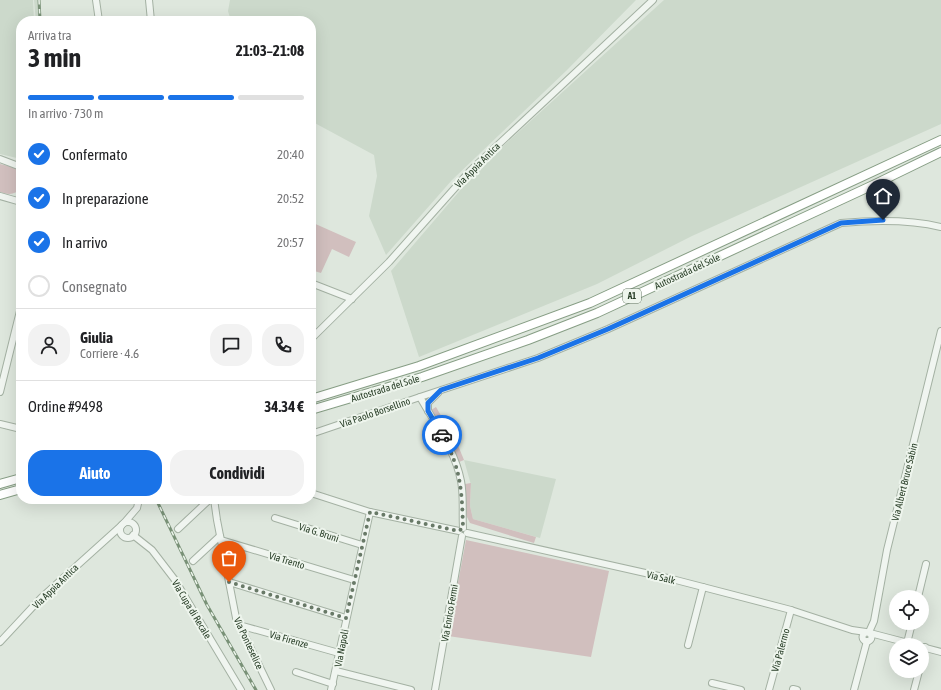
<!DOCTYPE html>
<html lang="it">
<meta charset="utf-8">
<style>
:root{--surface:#fff;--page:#f2f2f2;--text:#202124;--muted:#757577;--line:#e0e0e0;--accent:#1a73e8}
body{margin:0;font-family:"Asap Condensed",sans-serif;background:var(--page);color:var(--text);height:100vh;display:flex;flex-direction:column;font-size:15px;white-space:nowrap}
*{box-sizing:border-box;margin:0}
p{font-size:13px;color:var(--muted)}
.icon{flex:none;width:22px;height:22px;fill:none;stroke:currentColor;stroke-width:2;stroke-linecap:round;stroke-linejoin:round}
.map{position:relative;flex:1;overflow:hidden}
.panel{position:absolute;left:16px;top:16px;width:300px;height:488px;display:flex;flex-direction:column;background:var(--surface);border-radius:16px;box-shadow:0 4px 16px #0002}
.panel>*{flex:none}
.fabs{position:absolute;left:889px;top:590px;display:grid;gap:8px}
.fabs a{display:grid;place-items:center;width:40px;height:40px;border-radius:50%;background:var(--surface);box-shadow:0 4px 16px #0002;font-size:20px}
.pin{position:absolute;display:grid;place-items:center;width:34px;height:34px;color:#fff;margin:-41px -17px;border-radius:50% 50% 50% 0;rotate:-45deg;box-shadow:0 0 4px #0007}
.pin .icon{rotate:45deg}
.courier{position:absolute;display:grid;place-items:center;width:40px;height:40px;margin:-20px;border:3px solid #1a73e8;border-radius:50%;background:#fff;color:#222;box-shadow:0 1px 5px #0007}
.head em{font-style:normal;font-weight:700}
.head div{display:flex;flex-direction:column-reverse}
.head{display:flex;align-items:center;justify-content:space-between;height:68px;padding:0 12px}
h1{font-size:26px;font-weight:700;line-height:30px}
.bar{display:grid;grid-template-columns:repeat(4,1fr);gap:6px 4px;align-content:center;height:48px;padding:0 12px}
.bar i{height:5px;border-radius:3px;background:var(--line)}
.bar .active{background:var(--accent)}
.bar p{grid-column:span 4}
.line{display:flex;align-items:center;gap:10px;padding:0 12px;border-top:1px solid var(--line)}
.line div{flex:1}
.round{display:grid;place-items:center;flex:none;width:42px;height:42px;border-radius:16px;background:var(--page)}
ol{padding:0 12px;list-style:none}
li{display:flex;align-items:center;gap:12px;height:44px}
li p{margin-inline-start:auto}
li .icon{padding:4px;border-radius:50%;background:var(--accent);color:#fff;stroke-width:4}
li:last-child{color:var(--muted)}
li i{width:22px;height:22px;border:2px solid var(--line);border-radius:50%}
.button{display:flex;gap:8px;margin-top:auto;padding:8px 12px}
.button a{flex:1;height:46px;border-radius:16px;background:var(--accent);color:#fff;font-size:16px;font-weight:700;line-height:46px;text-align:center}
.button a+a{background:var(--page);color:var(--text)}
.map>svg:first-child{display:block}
.built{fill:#ccd9cb}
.green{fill:#d1bfbe}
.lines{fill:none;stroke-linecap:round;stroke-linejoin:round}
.minor-casing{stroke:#a4b1a3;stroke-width:8}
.highway-casing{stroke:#879e85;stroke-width:10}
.minor{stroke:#f0f5f0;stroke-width:6}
.highway{stroke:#fff;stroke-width:8}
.rail-casing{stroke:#799177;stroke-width:3}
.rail{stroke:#eef5ed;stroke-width:1.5;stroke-dasharray:4.5;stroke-linecap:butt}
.done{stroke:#687967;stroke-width:4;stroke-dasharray:0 7.2}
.route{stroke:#1a73e8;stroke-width:5}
.labels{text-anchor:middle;stroke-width:4;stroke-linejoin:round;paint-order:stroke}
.shield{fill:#eef5ed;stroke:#637562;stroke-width:1}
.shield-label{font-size:9px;font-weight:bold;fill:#283e27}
.street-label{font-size:10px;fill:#283e27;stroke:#eef5ed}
</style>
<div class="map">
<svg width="941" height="690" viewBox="0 0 941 690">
<rect width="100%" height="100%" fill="#dee7dd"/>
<!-- built -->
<g class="built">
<path d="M0 0H33L34 21H21V159L0 154Z"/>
<path d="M34 0H40L42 21H36Z"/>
<path d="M230 0H636L567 70 452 180 386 255 369 216 377 176 374 155 311 121V21H231L228 11Z"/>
<path d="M664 0H941V124L692 236 597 284 419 357 391 271 481 166Z"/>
<path d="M464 460 556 479 540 538 473 519 470 506 471 485Z"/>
</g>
<!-- green -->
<g class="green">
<path d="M0 164 16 168 21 173V188C15 195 9 195 0 192Z"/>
<path d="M311 222 356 242 349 257 332 249 321 273 311 270Z"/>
<path d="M436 407 457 443 464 460 459 462 452 445 431 410Z"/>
<path d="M471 483 470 506 473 519 536 537 534 543 470 523 465 513V484Z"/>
<path d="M466 540 609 571 591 657 448 636Z"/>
</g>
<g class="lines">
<defs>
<g id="minor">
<path d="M96 0 99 21"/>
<path d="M149 0 151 21"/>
<path d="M0 159 21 167"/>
<path d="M0 196 21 202"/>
<path d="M311 283 352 299"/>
<path d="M311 339 389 262 470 171 653 0"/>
<path d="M0 392 21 307"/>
<path d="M420 397 538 358 608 329 841 223C874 220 908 219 941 227"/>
<path d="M428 411V403L438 393"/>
<path d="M0 424 21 429"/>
<path d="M311 434 420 397C435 424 455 450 461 481 464 496 462 512 463 528"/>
<path d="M311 493 370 512 459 531"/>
<path d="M214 499 217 520 236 618 271 690"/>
<path d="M275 518 362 545"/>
<circle cx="128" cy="530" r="8"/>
<path d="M124 523 137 508 139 499"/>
<path d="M178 529 210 499"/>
<path d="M467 533 672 579 791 610 852 630 866 632"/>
<path d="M133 535 152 550 175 580 241 690"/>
<path d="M221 540 354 580"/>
<path d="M193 561 220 536"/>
<path d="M229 582 346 618"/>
<path d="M918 597 926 564"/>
<path d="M239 625 339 653"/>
<path d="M869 632 874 621 887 550 941 331"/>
<circle cx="867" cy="637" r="4.5"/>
<path d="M870 633 916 645"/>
<path d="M0 642 41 598 122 525"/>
<path d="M907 643 912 623"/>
<path d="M688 645 703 587"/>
<path d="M922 647 941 652"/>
<path d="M922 660 925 647"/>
<path d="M336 671 411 690"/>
<path d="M296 672 333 684"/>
<path d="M712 683 741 690"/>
<path d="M793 689 797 690"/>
<path d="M331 690 370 512"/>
<path d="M435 690 462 536"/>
<path d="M769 690 791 610"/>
<path d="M854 690 867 641"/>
<path d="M914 690 919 671"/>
</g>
<g id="highway">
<path d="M311 399 419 366 590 303 941 140"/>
<path d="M311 410 422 377 528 340 597 313 871 186 941 152"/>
<path d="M0 484 21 478"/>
<path d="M0 495 21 489"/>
</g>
</defs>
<!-- minor casing -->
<use href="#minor" class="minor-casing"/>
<!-- highway casing -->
<use href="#highway" class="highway-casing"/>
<!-- minor -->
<use href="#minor" class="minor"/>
<!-- highway -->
<use href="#highway" class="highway"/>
<defs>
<g id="rail">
<path d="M39 0 40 21"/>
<path d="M156 499 207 605 256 690"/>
</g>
</defs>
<!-- rail casing -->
<use href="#rail" class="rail-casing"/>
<!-- rail -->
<use href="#rail" class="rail"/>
</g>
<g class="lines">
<!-- done -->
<path class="done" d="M229 582 346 618 370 512 459 531 463 528C462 492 461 467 442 435"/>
<!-- route -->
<path class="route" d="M442 435 428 411V403L441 390 538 358 608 329 841 223 883 220"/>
</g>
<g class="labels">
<!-- shield labels -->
<rect class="shield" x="623" y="289" width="18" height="14" rx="3"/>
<g class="shield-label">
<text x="632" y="299">A1</text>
</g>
<!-- street labels -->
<g class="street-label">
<text transform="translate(477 165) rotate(-45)" y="4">Via Appia Antica</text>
<text transform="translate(687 271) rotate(-25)" y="4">Autostrada del Sole</text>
<text transform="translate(385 388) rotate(-17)" y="4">Autostrada del Sole</text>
<text transform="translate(375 412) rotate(-19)" y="4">Via Paolo Borsellino</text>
<text transform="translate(904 482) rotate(-76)" y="4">Via Albert Bruce Sabin</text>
<text transform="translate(319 532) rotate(18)" y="4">Via G. Bruni</text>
<text transform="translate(287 560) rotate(17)" y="4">Via Trento</text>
<text transform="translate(661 577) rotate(13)" y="4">Via Salk</text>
<text transform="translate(55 586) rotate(-44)" y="4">Via Appia Antica</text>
<text transform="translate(192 609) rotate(59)" y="4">Via Cupa di Recale</text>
<text transform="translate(449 613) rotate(-80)" y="4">Via Enrico Fermi</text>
<text transform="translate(289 639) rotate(16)" y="4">Via Firenze</text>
<text transform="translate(249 643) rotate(65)" y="4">Via Ponteselice</text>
<text transform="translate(341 648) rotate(-79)" y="4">Via Napoli</text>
<text transform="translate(780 650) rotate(-75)" y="4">Via Palermo</text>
</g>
</g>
</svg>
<div class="fabs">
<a><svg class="icon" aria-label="locate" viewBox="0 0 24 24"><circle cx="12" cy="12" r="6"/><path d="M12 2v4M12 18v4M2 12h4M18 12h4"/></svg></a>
<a><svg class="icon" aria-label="layers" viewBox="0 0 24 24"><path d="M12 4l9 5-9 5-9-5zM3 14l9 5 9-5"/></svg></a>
</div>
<div class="pin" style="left:229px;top:582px;background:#ea580c"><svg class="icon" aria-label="bag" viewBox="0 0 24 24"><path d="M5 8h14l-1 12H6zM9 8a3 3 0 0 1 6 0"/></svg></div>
<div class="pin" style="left:883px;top:220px;background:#1f2937"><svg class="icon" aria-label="home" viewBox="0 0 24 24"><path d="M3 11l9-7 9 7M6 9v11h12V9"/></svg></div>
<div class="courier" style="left:442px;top:435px"><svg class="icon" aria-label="car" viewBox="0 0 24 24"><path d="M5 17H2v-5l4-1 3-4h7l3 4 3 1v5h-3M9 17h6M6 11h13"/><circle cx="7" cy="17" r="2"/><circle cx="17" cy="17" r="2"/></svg></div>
<section class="panel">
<div class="head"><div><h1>3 min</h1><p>Arriva tra</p></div><em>21:03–21:08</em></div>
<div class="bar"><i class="active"></i><i class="active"></i><i class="active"></i><i></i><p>In arrivo · 730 m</p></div>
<ol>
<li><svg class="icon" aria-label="check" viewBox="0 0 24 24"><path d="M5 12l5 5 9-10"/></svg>Confermato<p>20:40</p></li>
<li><svg class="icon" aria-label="check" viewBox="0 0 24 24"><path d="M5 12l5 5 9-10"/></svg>In preparazione<p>20:52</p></li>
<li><svg class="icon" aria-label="check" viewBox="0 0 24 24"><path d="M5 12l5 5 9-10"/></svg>In arrivo<p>20:57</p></li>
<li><i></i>Consegnato</li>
</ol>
<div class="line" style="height:72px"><a class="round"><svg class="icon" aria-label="person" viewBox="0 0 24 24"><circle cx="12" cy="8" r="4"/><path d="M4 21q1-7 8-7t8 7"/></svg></a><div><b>Giulia</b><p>Corriere · 4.6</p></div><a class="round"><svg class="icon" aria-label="chat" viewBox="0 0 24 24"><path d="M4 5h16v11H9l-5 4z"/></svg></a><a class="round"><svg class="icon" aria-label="phone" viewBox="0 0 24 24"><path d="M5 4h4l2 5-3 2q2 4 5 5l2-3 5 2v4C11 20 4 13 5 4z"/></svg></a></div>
<div class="line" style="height:52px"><div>Ordine #9498</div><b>34.34 €</b></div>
<div class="button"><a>Aiuto</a><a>Condividi</a></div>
</section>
</div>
